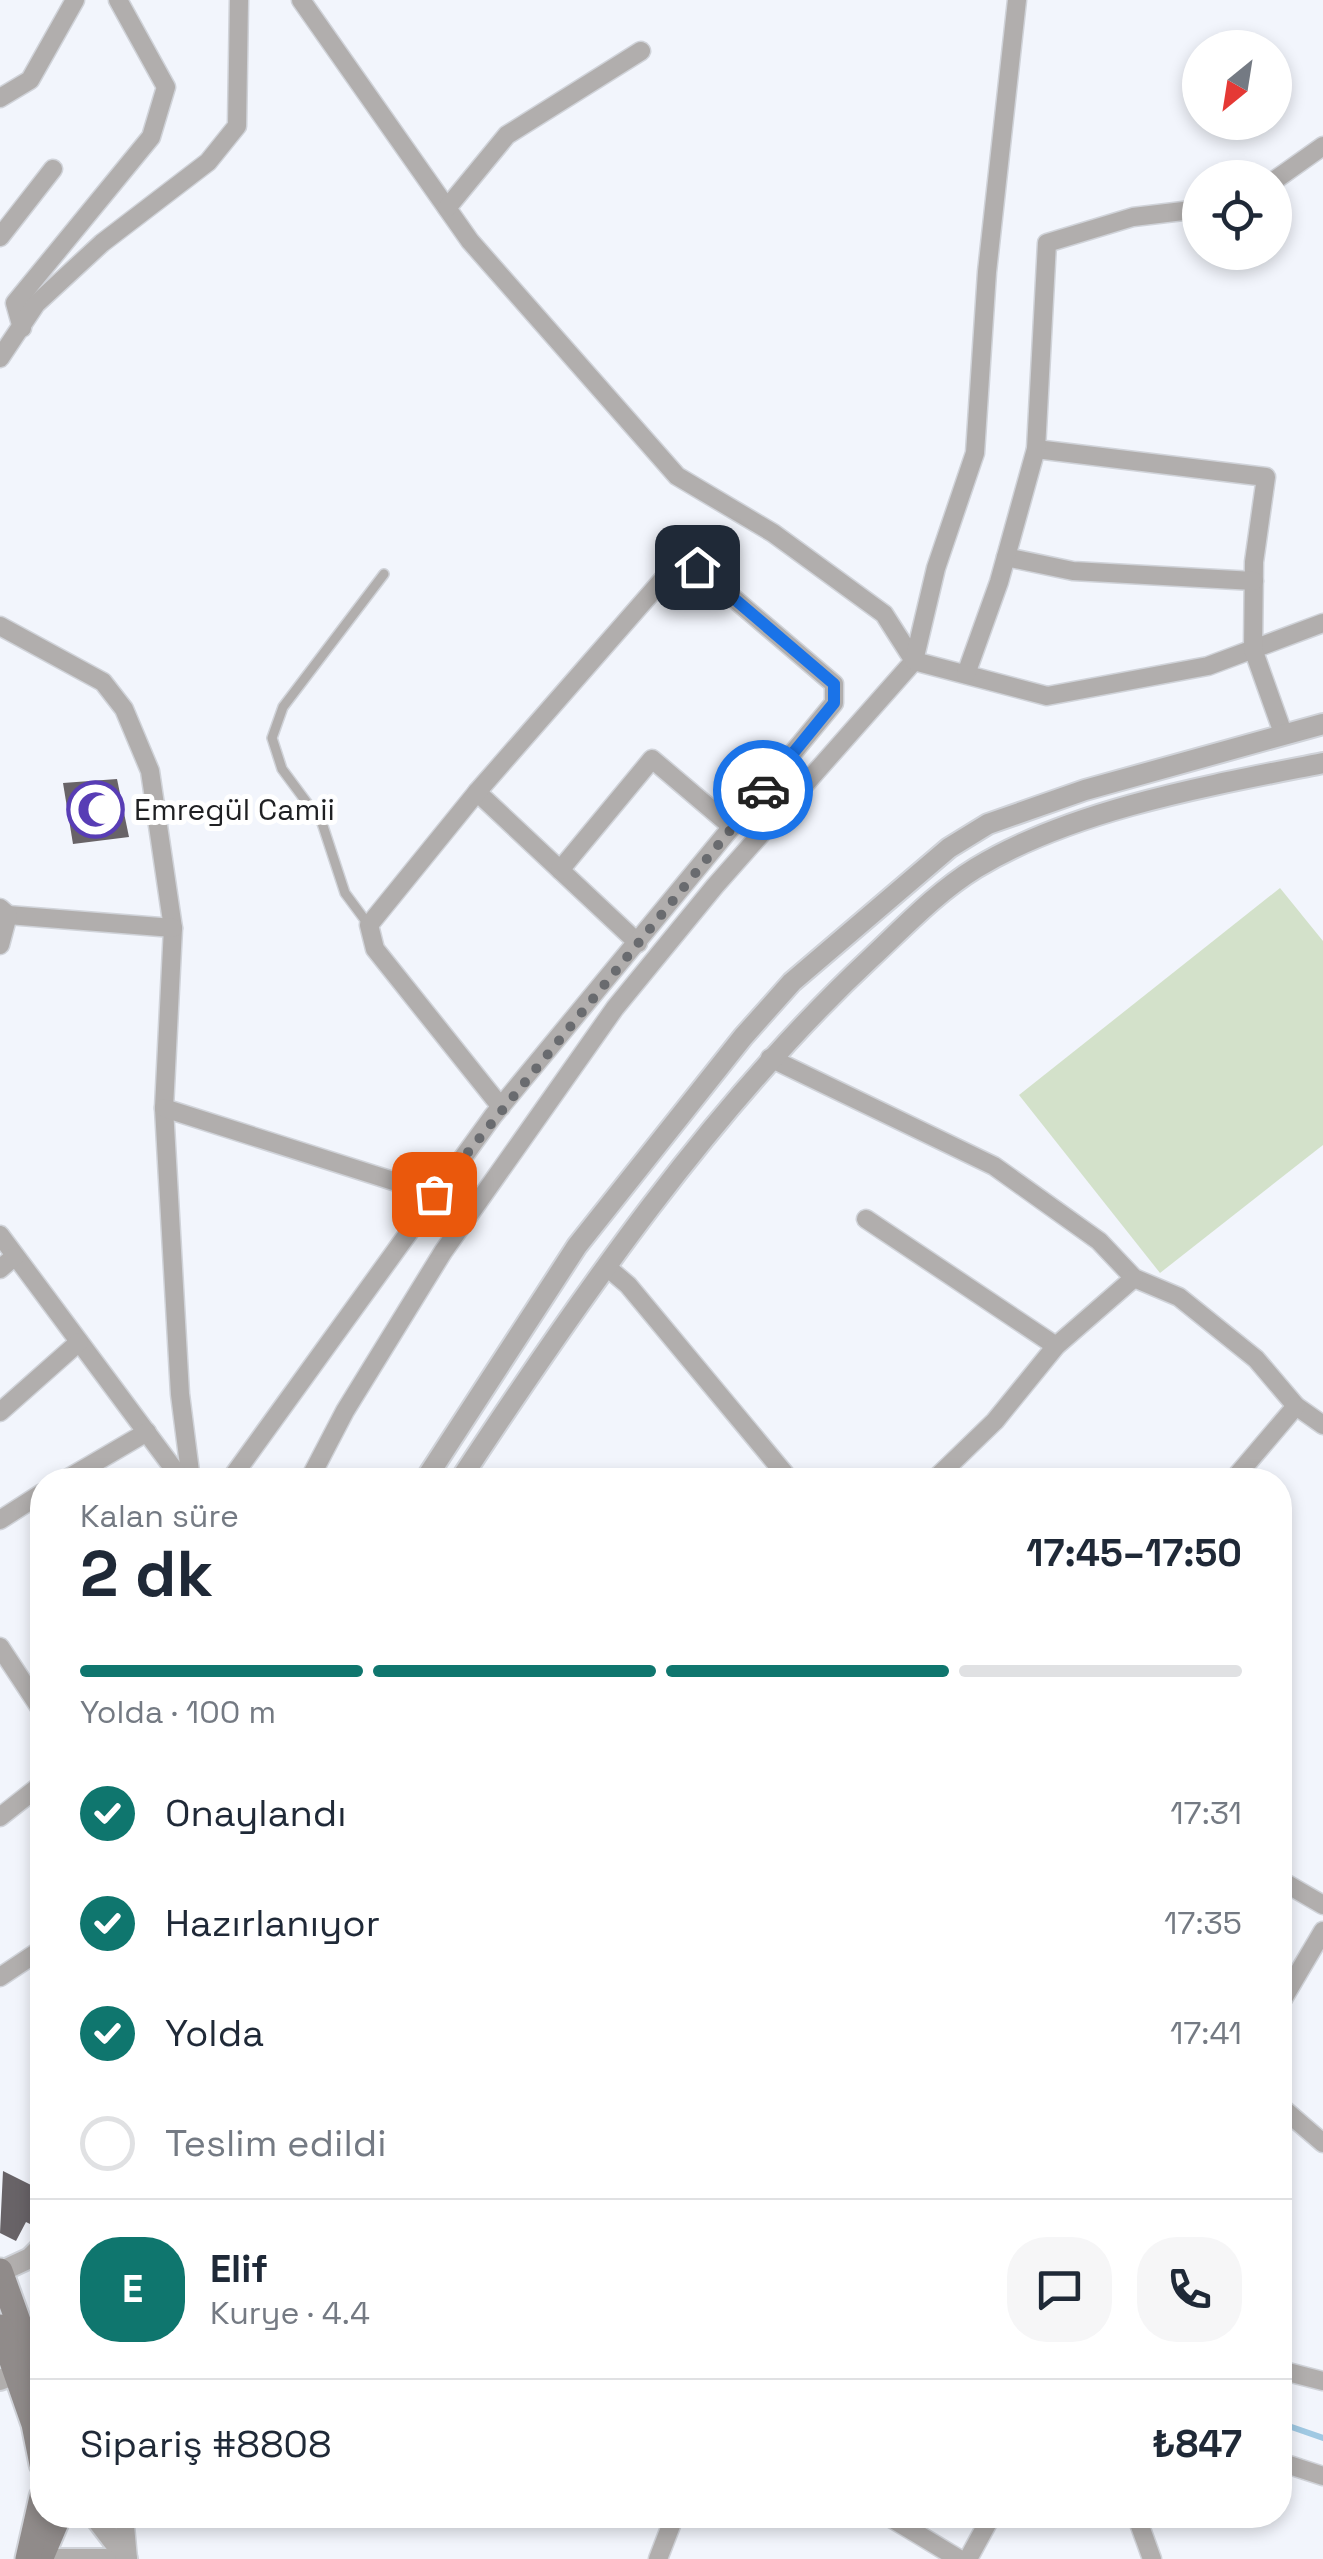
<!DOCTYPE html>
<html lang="tr">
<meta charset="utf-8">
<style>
:root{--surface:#fff;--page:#f6f6f7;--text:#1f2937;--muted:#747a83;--line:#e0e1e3;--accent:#0f766e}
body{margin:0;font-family:"Space Grotesk",sans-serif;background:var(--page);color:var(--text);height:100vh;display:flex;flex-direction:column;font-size:38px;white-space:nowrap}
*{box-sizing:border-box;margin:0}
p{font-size:32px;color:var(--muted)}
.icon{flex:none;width:55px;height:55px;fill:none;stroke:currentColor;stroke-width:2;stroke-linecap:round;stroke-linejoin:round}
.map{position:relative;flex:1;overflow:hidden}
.panel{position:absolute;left:30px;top:1468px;width:1262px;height:1060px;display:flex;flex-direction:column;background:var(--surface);border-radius:40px;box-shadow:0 5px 15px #0003}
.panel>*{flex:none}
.needle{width:65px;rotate:210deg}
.controls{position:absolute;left:1182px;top:30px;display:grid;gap:20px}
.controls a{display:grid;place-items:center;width:110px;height:110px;border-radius:50%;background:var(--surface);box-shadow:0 5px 15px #0003;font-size:50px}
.pin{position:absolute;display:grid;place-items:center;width:85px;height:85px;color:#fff;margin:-42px;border-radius:20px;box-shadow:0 5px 15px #0006}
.courier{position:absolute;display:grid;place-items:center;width:100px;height:100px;margin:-50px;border:8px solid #1a73e8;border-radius:50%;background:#fff;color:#222;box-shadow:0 2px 12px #0007}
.headline em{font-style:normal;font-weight:600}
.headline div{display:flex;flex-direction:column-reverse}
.headline{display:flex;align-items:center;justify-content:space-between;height:170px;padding:0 50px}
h1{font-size:65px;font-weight:600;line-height:75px}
.bar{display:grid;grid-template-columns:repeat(4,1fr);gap:15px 10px;align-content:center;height:120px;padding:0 50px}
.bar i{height:12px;border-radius:8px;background:var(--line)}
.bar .active{background:var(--accent)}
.bar p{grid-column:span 4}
.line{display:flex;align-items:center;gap:25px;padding:0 50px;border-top:2px solid var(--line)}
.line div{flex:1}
.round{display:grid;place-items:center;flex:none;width:105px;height:105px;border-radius:40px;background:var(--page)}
ol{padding:0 50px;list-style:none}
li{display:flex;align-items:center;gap:30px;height:110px}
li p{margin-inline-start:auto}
li .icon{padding:10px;border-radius:50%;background:var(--accent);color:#fff;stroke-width:4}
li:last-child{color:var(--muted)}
li i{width:55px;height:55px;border:5px solid var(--line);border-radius:50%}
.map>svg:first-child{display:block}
.green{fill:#d3e1ca}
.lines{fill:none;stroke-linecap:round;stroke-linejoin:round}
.stream{stroke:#a0c9e3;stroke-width:6}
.building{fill:#686367}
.service-casing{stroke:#d0d3d9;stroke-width:12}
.minor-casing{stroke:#d0d3d9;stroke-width:21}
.tertiary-casing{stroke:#d0d3d9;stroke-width:24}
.secondary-casing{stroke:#d0d3d9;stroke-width:29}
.service{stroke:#b1aead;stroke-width:9}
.minor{stroke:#b1aead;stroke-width:18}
.tertiary{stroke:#b1aead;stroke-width:20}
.secondary{stroke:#908b8a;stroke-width:25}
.done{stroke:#696b6f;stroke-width:10;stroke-dasharray:0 18}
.route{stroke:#1a73e8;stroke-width:12}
.labels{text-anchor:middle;stroke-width:10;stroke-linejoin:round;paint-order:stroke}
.poi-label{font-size:30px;fill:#1f2023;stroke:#fff;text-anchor:start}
</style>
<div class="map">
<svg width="1323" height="2559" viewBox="0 0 1323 2559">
<rect width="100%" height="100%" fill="#f2f5fc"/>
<!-- green -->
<path class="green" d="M1280 888 1323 941V1145L1160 1273 1019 1095Z"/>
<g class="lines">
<!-- stream -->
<path class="stream" d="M1280 2423 1323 2438"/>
</g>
<!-- building -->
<g class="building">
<path d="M117 779 129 837 73 844 63 783Z"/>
<path d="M3 2171 39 2189 35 2197 42 2200V2230L26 2222 16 2241 0 2233Z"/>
</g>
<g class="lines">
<defs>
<path id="service" d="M368 924 345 893 322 823 282 769 272 738 283 707 384 574"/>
<g id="minor">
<path d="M301 0 470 241 677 476 773 533 884 614 914 661 715 886 615 1008 443 1252 345 1411 309 1480"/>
<path d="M1017 0 987 272 975 453 936 568 914 661 1047 696 1208 666 1323 623"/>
<path d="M0 98 30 80 75 0"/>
<path d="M1275 180 1323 146"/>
<path d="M447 208 507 135 641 51"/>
<path d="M0 237 53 169"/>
<path d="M22 328 15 303 151 137 166 87 118 0"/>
<path d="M0 358 36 304 102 243 208 162 237 126 239 0"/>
<path d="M1036 449 1266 477 1254 562 1253 649 1283 733"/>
<path d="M1006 557 1073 571 1254 581"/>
<path d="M0 626 103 682 124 709 150 771 173 928 164 1108 180 1394 191 1480"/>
<path d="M966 674 999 582 1036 449 1047 243 1133 217 1200 209"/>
<path d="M477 792 638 943"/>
<path d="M560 870 652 759 732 827"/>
<path d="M8 915 173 928"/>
<path d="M0 945 8 915 0 908"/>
<path d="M770 1058 994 1166 1099 1241 1134 1278 1179 1297 1256 1359 1296 1406 1323 1425"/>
<path d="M164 1108 434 1194"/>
<path d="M866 1219 1056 1346"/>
<path d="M0 1235 182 1480"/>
<path d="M608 1268 628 1285 790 1480"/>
<path d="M0 1269 15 1256"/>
<path d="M0 1412 79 1342"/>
<path d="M65 1480 147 1432"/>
<path d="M230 1480 493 1116 834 703V684L697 567 679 561 477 792 369 925 375 949 501 1107"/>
<path d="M934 1480 995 1421 1056 1346 1134 1278"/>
<path d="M1233 1480 1296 1406"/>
<path d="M0 1520 42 1493"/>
<path d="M0 1647 42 1711"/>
<path d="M0 1817 42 1784"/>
<path d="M1280 1880 1323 1905"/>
<path d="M0 1977 42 1949"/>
<path d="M1280 2004 1323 1931"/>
<path d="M1280 2106 1323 2143"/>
<path d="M1280 2370 1323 2381"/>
<path d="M1280 2462 1323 2476"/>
<path d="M124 2515 128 2559"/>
<path d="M875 2515 891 2518 959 2559"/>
<path d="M1136 2515 1152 2559"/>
<path d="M658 2559 675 2515"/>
<path d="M968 2559 992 2515"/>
</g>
<g id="tertiary">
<path d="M425 1480 577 1246 743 1037 792 982 949 848 988 824 1085 790 1323 724"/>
<path d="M460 1480C579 1299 714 1104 872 957 905 926 937 892 976 868 1073 809 1212 785 1323 763"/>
<path d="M0 2272 30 2258 42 2246"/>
<path d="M0 2380 35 2367 42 2350"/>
<path d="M93 2515 127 2559"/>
<path d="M40 2559H106"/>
</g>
<g id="secondary">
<path d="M0 2271 42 2388"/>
<path d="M0 2327 34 2424 42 2464"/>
<path d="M42 2555 59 2515"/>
<path d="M28 2559 42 2497"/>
</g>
</defs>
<!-- service casing -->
<use href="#service" class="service-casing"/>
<!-- minor casing -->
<use href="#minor" class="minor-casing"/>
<!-- tertiary casing -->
<use href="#tertiary" class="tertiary-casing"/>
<!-- secondary casing -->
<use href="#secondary" class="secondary-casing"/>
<!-- service -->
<use href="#service" class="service"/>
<!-- minor -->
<use href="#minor" class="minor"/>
<!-- tertiary -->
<use href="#tertiary" class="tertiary"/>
<!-- secondary -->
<use href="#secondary" class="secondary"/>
</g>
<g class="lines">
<!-- done -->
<path class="done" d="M434 1194 763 790"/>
<!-- route -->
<path class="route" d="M697 567 834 684V703L763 790"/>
</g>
<!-- icons -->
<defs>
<symbol id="mosque-ring" viewBox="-11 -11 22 22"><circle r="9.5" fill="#fff" stroke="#583db5" stroke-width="1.5"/><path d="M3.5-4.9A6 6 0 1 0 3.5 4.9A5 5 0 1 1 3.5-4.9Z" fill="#583db5"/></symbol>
</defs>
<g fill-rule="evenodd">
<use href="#mosque-ring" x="64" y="778" width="63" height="63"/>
</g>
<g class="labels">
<!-- poi labels -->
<g class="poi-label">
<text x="134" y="820">Emregül Camii</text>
</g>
</g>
</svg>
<div class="controls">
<a><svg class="needle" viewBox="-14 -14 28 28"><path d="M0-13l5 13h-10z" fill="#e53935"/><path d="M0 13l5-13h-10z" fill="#747a83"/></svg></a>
<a><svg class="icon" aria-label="locate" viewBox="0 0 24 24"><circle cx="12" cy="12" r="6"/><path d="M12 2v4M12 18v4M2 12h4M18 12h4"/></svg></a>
</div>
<div class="pin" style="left:434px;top:1194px;background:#ea580c"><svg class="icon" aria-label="bag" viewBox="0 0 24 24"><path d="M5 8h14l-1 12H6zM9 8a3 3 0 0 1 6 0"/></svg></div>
<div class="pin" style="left:697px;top:567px;background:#1f2937"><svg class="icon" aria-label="home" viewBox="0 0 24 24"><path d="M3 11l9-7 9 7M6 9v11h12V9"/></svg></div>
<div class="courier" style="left:763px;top:790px"><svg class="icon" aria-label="car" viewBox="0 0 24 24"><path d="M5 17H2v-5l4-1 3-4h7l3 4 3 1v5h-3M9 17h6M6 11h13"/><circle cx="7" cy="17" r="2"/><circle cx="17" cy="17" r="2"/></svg></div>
<section class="panel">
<div class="headline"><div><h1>2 dk</h1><p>Kalan süre</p></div><em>17:45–17:50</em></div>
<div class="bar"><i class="active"></i><i class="active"></i><i class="active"></i><i></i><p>Yolda · 100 m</p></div>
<ol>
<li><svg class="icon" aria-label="check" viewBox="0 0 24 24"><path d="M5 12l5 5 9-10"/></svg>Onaylandı<p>17:31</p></li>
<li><svg class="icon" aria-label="check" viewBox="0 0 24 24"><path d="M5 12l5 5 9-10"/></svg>Hazırlanıyor<p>17:35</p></li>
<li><svg class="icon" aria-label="check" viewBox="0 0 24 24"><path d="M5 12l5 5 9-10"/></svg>Yolda<p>17:41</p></li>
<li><i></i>Teslim edildi</li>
</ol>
<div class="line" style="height:180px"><b class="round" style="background:var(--accent);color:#fff">E</b><div><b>Elif</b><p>Kurye · 4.4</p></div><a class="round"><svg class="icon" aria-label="chat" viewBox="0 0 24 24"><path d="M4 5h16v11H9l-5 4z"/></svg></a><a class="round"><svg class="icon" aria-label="phone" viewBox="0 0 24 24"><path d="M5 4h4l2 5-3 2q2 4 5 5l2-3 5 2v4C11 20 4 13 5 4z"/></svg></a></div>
<div class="line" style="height:130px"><div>Sipariş #8808</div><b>₺847</b></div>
</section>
</div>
